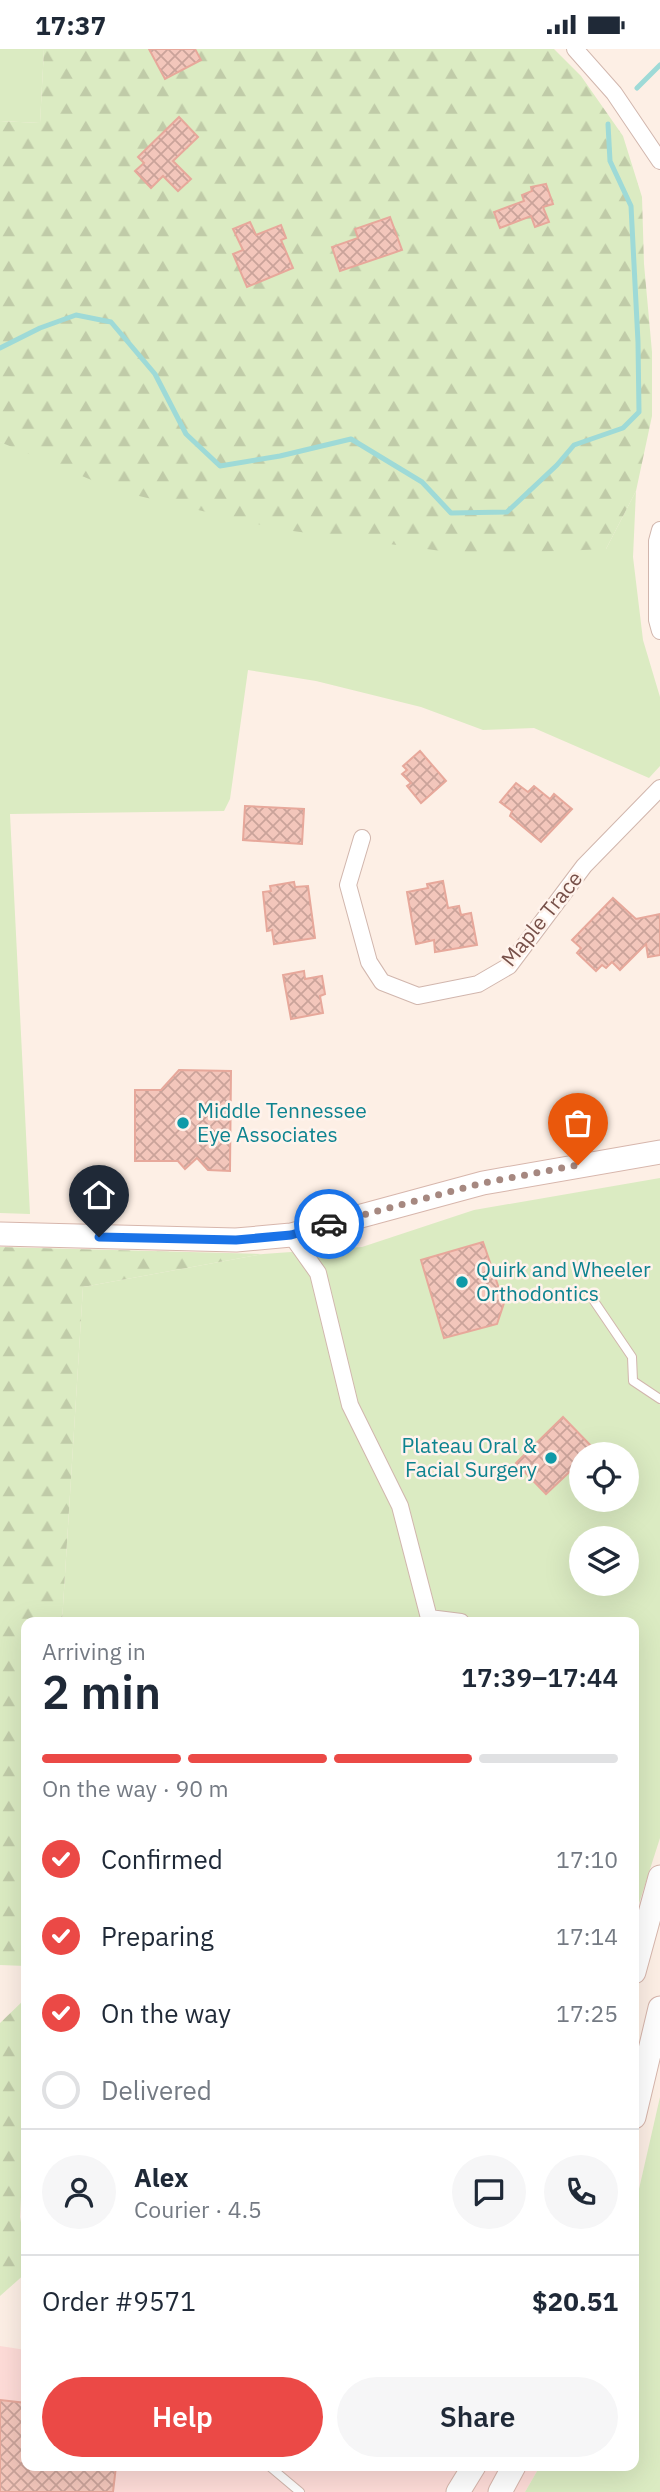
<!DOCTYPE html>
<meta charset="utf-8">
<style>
:root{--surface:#fff;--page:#f6f6f7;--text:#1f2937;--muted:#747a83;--line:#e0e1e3;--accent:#eb4946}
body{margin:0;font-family:"IBM Plex Sans",sans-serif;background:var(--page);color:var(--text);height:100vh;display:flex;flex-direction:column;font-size:26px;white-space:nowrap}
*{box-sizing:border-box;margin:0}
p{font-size:23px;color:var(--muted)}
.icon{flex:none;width:38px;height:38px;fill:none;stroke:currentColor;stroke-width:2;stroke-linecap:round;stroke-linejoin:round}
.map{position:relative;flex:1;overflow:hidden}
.sheet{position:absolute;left:21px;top:1568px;width:618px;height:854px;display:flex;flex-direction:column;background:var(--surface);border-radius:14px;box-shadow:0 7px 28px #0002}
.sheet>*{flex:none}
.fabs{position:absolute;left:569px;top:1393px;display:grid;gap:14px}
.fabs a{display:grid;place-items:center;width:70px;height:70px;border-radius:50%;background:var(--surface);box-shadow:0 7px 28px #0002;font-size:35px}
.pin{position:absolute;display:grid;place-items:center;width:60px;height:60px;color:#fff;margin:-72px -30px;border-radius:50% 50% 50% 0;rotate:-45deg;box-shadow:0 0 7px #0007}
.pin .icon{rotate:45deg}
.courier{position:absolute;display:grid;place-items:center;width:70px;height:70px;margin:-35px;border:5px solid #1a73e8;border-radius:50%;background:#fff;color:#222;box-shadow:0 2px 9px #0007}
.head em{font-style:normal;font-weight:600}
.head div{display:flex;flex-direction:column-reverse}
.head{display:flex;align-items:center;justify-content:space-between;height:119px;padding:0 21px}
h1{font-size:46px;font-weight:600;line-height:52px}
.bar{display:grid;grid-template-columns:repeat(4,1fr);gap:10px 7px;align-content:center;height:84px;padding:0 21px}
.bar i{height:9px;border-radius:5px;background:var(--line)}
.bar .on{background:var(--accent)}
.bar p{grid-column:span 4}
.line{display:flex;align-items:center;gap:18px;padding:0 21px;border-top:2px solid var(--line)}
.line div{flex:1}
.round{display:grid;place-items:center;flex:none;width:74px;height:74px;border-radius:37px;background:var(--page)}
ol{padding:0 21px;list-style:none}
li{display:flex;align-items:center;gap:21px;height:77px}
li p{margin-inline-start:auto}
li .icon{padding:7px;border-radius:50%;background:var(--accent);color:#fff;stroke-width:4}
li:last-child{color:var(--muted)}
li i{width:38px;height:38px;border:4px solid var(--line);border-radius:50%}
.primary-button{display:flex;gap:14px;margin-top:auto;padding:14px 21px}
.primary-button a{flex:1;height:80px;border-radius:42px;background:var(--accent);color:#fff;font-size:28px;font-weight:600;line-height:80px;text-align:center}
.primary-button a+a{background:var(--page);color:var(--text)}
.status{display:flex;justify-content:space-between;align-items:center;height:49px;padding:0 35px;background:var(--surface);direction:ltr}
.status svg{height:19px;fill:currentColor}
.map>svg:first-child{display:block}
.commercial{fill:#fedcd8}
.grass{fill:#dbebc2;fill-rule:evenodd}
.forest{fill:url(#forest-firs)}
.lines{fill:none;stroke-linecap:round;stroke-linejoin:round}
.stream{stroke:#9edad7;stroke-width:5}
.building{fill:url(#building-cross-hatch);stroke:#e7a89b;stroke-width:2}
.lane-casing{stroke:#d1b6ad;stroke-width:10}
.street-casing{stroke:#d1b6ad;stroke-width:18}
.secondary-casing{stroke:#d7b6ac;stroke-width:25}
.lane{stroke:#fff;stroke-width:8}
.street{stroke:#fff;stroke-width:16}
.secondary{stroke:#fff;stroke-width:23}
.done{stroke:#a68880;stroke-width:7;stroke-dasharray:0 12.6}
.route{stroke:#1a73e8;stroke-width:9}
.culture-dot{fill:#0f9aa8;stroke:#fff3ec;stroke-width:2.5}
.labels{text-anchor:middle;stroke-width:5;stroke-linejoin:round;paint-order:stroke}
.street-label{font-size:21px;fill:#775049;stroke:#fff3ec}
.culture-label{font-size:21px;fill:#0d838f;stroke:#fff3ec;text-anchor:start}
</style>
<div class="status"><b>17:37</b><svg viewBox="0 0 49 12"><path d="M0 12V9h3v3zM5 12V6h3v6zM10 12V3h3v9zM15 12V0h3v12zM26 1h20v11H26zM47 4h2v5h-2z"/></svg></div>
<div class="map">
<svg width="660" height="2443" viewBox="0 0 660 2443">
<defs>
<pattern id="forest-firs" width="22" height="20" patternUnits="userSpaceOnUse" patternTransform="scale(1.75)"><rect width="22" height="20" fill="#dbebc2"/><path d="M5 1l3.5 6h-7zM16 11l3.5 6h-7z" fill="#c0cba8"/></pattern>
<pattern id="building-cross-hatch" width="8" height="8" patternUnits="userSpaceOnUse" patternTransform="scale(1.75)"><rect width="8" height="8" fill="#f3c6bb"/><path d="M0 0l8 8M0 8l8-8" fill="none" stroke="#caa39a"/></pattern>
</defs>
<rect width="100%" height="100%" fill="#fdefe5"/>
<!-- commercial -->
<path class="commercial" d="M0 2297 26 2301V2417H540L525 2443H0Z"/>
<!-- grass -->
<g class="grass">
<path d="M0 0H44L40 74 0 72Z"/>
<path d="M0 393 606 500 636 442 633 508 643 591 660 648V717L649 729 534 679 483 681 421 658 316 632 248 621 230 750 224 762 10 765 30 1165 0 1164Z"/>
<path d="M660 1129V1789L634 1870V1573H62L83 1238 263 1205 362 1198 474 1161ZM581 1405H626V1451H581ZM581 1489H626V1535H581Z"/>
<path d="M660 2048V2443H525L540 2417H634V2162Z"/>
</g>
<!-- forest -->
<g class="forest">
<path d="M44 0H554L581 27 623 87 642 148 644 215 652 303V367L636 442 606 500 471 506 278 480 118 442 0 393V72L40 74Z"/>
<path d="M0 1198 263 1205 83 1238 62 1573H26V1917L0 1916Z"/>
<path d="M26 1949V2102L23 2108 20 2168 26 2200V2224L0 2247V1974Z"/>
</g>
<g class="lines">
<!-- stream -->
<g class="stream">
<path d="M637 39 660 16"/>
<path d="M0 299 40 279 76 266 111 273 155 325 186 385 220 417 280 407 351 390 422 433 451 464 507 463 557 416 574 396 623 379 639 363 638 293 631 157 610 112 608 75"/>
</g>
</g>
<!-- building -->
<g class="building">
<path d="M149 0H195L201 11 165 30Z"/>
<path d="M179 68 198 88 173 112 191 130 178 142 163 127 151 139 135 122 144 114 138 108Z"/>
<path d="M546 135 553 155 543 158 549 173 535 178 531 167 500 179 494 163 524 152 522 146 532 142 531 138Z"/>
<path d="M390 168 402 201 340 222 332 198 358 189 355 180Z"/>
<path d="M250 173 256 186 281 176 286 189 281 191 293 219 247 238 233 205 243 201 233 180Z"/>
<path d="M420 702 446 732 421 754 407 737 411 734 402 725 407 721 403 717Z"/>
<path d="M516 734 528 743 534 737 550 750 554 745 572 760 541 793 510 767 512 762 500 753Z"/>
<path d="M245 757 304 760 302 795 243 791Z"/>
<path d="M443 832 448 859 459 857 461 866 471 864 477 896 435 903 434 891 416 895 407 843 428 839 427 835Z"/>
<path d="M294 833 295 838 308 837 315 889 274 895 272 881 267 882 263 843 271 842 270 837Z"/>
<path d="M613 849 636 870 660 865V906L648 908 646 895 620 921 612 913 606 919 602 916 596 922 577 904 581 899 572 891Z"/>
<path d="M304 922 305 930 322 927 325 945 320 947 323 964 291 970 283 926Z"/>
<path d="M179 1021 231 1022 230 1122 208 1121 197 1109 185 1120 178 1112H135V1041H161Z"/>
<path d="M483 1193 504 1254 497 1275 444 1289 421 1211Z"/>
<path d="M563 1368 594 1400 588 1405H581V1412L546 1445 516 1414Z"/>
<path d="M0 2351 26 2354V2417H116L113 2443H0Z"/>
</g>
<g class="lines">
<defs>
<g id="lane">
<path d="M594 1252 632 1308 633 1332 660 1350"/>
<path d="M269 2417 300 2443"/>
</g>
<g id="street">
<path d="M575 0 614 44 660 112"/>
<path d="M660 481 657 492V571L660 582"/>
<path d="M362 789 348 836 369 913 382 933 418 947 478 935 509 917 584 817 660 739"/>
<path d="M291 1186 318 1224 350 1356 400 1457 429 1569 461 1573"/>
</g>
<g id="secondary">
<path d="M0 1185 236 1191 291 1186 483 1134 660 1103"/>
<path d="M634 1923 660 1828"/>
<path d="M634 2068 660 1959"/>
<path d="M458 2443 474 2417"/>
<path d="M500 2443 514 2417"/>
</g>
</defs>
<!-- lane casing -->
<use href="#lane" class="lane-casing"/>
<!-- street casing -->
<use href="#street" class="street-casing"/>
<!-- secondary casing -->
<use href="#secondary" class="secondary-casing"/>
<!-- lane -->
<use href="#lane" class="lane"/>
<!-- street -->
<use href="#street" class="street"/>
<!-- secondary -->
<use href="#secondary" class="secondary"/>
</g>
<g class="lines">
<!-- done -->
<path class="done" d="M329 1175 483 1134 578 1116"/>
<!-- route -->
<path class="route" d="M99 1188 236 1191 291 1186 329 1175"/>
</g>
<!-- markers -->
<g class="culture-dot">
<circle cx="183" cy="1074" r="7"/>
<circle cx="462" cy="1233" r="7"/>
<circle cx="551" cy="1409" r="7"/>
</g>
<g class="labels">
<!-- street labels -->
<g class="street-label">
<text transform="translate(542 870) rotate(-51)" y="7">Maple Trace</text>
</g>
<!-- culture labels -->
<g class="culture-label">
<text x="197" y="1069">Middle Tennessee<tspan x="197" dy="24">Eye Associates</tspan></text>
<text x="476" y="1228">Quirk and Wheeler<tspan x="476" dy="24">Orthodontics</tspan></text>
<text x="537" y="1404" text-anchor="end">Plateau Oral &amp;<tspan x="537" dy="24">Facial Surgery</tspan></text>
</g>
</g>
</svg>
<div class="fabs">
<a><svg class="icon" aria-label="locate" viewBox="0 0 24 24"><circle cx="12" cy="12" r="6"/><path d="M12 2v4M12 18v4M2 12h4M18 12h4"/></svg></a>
<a><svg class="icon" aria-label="layers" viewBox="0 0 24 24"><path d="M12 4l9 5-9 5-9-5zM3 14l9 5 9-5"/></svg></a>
</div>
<div class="pin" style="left:578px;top:1116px;background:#ea580c"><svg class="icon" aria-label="bag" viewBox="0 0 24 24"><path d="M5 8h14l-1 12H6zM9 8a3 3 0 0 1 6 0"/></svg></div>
<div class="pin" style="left:99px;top:1188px;background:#1f2937"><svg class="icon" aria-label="home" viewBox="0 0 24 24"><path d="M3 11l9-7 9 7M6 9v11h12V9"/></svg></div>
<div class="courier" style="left:329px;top:1175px"><svg class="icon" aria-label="car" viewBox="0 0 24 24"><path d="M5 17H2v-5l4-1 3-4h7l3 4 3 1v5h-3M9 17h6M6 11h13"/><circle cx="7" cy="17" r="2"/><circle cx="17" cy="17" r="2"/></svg></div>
<section class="sheet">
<div class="head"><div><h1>2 min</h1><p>Arriving in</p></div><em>17:39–17:44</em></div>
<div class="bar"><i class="on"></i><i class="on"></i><i class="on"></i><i></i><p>On the way · 90 m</p></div>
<ol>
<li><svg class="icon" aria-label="check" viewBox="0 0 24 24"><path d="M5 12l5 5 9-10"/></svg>Confirmed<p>17:10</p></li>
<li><svg class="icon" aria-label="check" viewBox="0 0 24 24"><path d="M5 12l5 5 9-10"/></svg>Preparing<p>17:14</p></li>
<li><svg class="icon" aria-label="check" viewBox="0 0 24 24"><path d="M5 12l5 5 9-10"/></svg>On the way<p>17:25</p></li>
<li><i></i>Delivered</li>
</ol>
<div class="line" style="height:126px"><a class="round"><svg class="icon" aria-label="person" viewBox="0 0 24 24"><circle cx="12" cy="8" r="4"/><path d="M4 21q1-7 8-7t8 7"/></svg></a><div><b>Alex</b><p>Courier · 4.5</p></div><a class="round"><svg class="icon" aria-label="chat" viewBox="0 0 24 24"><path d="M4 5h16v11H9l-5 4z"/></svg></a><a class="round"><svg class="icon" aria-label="phone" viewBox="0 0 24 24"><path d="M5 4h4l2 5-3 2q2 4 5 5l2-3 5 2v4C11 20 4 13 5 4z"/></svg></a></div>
<div class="line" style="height:91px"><div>Order #9571</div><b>$20.51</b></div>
<div class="primary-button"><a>Help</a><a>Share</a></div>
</section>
</div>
